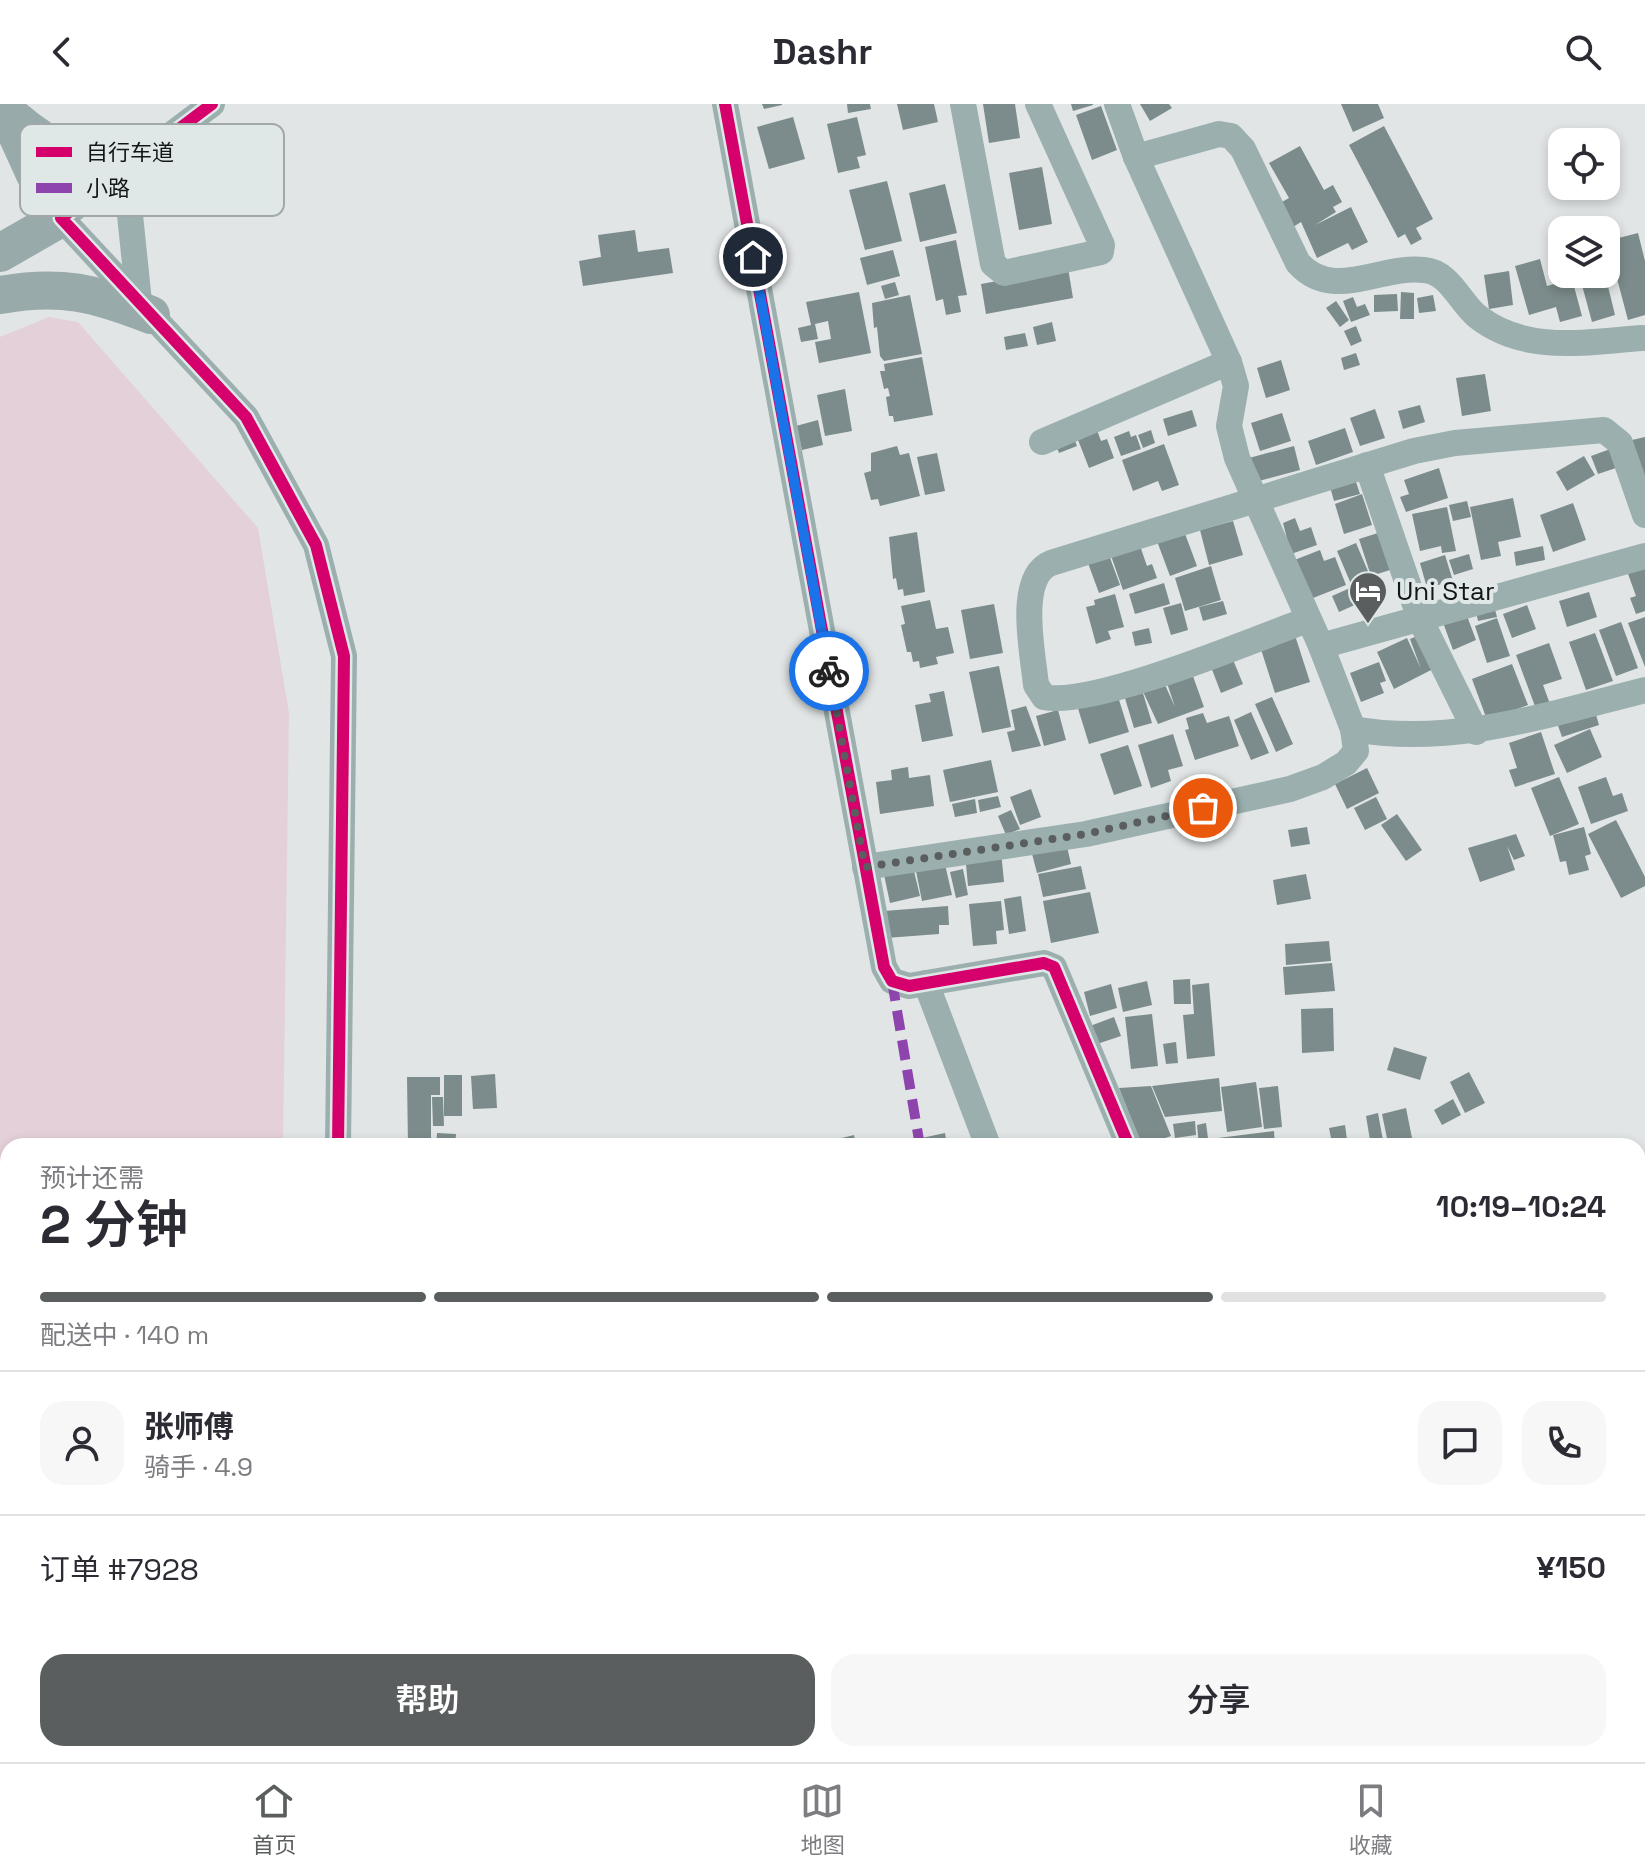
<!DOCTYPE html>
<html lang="zh">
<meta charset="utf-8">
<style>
:root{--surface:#fff;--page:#f7f7f7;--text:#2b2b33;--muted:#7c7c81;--line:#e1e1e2;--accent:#5b5e5e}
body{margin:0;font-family:"Space Grotesk","Noto Sans SC",sans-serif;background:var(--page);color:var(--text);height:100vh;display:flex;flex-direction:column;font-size:30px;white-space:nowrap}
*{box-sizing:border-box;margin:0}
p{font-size:26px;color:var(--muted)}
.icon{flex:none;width:44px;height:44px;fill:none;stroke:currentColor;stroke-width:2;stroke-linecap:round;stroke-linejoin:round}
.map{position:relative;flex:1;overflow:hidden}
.drawer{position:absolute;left:0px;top:1034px;width:1646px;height:624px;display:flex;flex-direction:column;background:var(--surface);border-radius:24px 24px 0 0;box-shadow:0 4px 12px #0003}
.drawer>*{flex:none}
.fabs{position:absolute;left:1548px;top:24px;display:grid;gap:16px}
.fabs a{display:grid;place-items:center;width:72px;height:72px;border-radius:16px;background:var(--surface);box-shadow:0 4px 12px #0003;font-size:40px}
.pin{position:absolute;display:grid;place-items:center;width:68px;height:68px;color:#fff;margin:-34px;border:4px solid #fff;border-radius:50%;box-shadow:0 2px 8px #0007}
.courier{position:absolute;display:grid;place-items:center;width:80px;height:80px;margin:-40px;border:6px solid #1a73e8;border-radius:50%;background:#fff;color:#222;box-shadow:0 2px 10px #0007}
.headline em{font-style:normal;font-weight:600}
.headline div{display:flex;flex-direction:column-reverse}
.headline{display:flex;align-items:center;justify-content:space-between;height:136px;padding:0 40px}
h1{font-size:52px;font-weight:600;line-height:60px}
.bar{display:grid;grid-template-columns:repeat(4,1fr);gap:12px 8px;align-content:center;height:96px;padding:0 40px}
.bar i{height:10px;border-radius:6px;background:var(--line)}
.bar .active{background:var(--accent)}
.bar p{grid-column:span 4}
.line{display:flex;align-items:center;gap:20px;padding:0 40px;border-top:2px solid var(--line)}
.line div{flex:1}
.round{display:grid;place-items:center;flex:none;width:84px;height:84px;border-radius:24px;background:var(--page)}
.cta{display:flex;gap:16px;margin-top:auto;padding:16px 40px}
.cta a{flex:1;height:92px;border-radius:24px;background:var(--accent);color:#fff;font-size:32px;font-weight:600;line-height:92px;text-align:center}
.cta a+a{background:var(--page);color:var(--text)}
header{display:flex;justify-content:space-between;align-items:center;height:104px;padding:0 40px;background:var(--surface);font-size:36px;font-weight:600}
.menu{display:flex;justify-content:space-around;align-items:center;height:112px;border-top:2px solid var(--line);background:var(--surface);font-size:22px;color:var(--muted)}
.menu a{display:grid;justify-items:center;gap:4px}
.menu .active{color:var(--accent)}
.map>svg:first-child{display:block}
.green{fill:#e4d0d9}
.building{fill:#7c8b8b}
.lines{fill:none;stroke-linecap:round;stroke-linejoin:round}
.minor{stroke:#9bafaf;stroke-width:26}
.highway{stroke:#99aaab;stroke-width:38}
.quiet{stroke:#8e44ad;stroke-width:10;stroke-dasharray:20 10;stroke-linecap:butt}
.cycleway-casing{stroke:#dfe7e7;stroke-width:17}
.cycleway{stroke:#d6006c;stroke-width:12}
.done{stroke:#5b5e5e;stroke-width:8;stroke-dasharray:0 14.4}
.route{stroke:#1a73e8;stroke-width:10}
.labels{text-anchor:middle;stroke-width:8;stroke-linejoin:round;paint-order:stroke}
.poi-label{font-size:26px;fill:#131616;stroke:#dfe7e7;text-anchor:start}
.key{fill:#dfe7e7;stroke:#a2a8a8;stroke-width:2}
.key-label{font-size:22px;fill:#131616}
</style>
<header><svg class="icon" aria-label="back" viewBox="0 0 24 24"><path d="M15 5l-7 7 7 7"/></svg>Dashr<svg class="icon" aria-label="search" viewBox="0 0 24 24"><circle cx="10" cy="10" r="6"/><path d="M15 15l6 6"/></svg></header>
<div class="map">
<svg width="1645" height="1658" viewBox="0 0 1645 1658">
<rect width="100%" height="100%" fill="#e1e5e5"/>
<!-- green -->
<path class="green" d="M49 213 78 218 258 424 289 609 283 1042H8V1650H273V1658H0V233Z"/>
<!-- building -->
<g class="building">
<path d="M762 0H782V1L764 5Z"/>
<path d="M847 0H870L871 5 848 9Z"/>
<path d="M897 0H934L938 18 903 26Z"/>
<path d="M983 0H1015L1020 34 989 39Z"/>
<path d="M1071 0H1093V1L1073 7Z"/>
<path d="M1140 0H1169L1172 4 1150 17Z"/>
<path d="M1341 0H1378L1384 14 1353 28Z"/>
<path d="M1101 2 1117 46 1092 56 1076 11Z"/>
<path d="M793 13 805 55 769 65 757 23Z"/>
<path d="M857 13 866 51 857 53 860 64 838 69 827 20Z"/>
<path d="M1384 22 1433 115 1416 124 1422 135 1411 141 1405 130 1398 134 1349 41Z"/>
<path d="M1300 42 1324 86 1333 81 1342 98 1333 103 1336 108 1315 121 1351 103 1368 138 1352 146 1348 139 1317 154 1301 118 1293 123 1280 99 1289 94 1269 59Z"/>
<path d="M1042 63 1052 120 1019 126 1009 69Z"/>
<path d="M887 77 902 137 865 146 849 86Z"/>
<path d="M945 80 957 129 920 138 909 89Z"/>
<path d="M635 126 638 148 669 144 673 169 583 182 579 157 601 153 598 131Z"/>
<path d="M1638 129 1645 157V211L1628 216 1607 137Z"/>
<path d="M956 136 967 191 958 192 961 208 946 211 943 195 936 197 925 143Z"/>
<path d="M893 146 900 172 867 181 860 154Z"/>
<path d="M1540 155 1547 182 1572 175 1582 212 1560 218 1556 203 1529 211 1515 162Z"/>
<path d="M1068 164 1073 194 986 210 981 180Z"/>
<path d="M1509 167 1513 201 1489 205 1484 171Z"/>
<path d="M1579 170H1605L1615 211 1592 218Z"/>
<path d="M895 178 899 191 885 195 881 182Z"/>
<path d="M859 188 871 249 819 259 815 238 831 235 828 217 815 220 818 235 801 238 798 224 811 221 806 198Z"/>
<path d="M1401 188 1414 189V215H1400Z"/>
<path d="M1397 190 1398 207 1374 208V191Z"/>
<path d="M910 191 922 250 884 257 880 252 877 223 874 224 872 199Z"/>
<path d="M1433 191 1436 207 1419 209 1417 194Z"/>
<path d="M1353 193 1357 203 1365 200 1370 211 1351 218 1343 197Z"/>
<path d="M1336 197 1349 216 1340 223 1326 204Z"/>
<path d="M1052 218 1056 237 1037 241 1033 223Z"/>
<path d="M1356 222 1362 237 1351 242 1344 227Z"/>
<path d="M1025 229 1028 242 1006 246 1004 233Z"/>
<path d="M1356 249 1360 261 1344 266 1341 254Z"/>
<path d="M922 253 933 311 894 318 893 312H889L886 293 890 292 888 284 884 285 880 267H885L884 260Z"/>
<path d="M1281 256 1290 286 1266 294 1257 264Z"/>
<path d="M1485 270 1491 307 1462 312 1456 274Z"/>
<path d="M845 285 852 327 825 332 817 291Z"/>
<path d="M1420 301 1425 318 1403 325 1398 307Z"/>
<path d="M1375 305 1385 334 1360 342 1350 314Z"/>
<path d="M1192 306 1197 322 1168 332 1163 315Z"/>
<path d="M1282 309 1291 337 1260 347 1251 319Z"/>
<path d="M1091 310 1101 337 1107 335 1114 354 1089 364 1071 318Z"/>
<path d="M818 316 823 341 802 346 796 322Z"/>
<path d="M1069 322 1077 342 1059 349 1051 329Z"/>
<path d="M1345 324 1353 348 1316 361 1308 337Z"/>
<path d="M1151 326 1155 339 1143 344 1138 331Z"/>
<path d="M1129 327 1131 333 1136 331 1141 345 1121 352 1114 333Z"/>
<path d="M1645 333V374L1632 336Z"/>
<path d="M1164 340 1179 381 1162 387 1158 377 1133 387 1122 356Z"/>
<path d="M897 342 900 351 909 349 920 392 880 402 878 395 871 396 864 369 871 367V349Z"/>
<path d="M1294 342 1300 366 1255 378 1249 354Z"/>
<path d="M1613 344 1619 363 1598 370 1591 352Z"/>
<path d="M937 349 945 387 925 391 917 353Z"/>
<path d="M1584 352 1595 371 1567 387 1556 368Z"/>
<path d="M1439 364 1448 394 1406 408 1400 393 1409 390 1404 376Z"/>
<path d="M1354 372 1360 390 1334 397 1329 379Z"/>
<path d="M1362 390 1372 421 1344 430 1335 400Z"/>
<path d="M1513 394 1521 433 1498 438 1501 452 1481 456 1470 403Z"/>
<path d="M1467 397 1471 413 1453 417 1449 401Z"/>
<path d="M1573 399 1586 436 1553 448 1540 411Z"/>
<path d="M1447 403 1456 447 1442 449 1441 442 1420 447 1412 410Z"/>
<path d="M1295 414 1300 427 1311 423 1317 441 1291 450 1283 419Z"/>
<path d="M1233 417 1243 451 1209 461 1200 426Z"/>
<path d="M1181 419 1197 462 1170 472 1154 429Z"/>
<path d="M917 428 925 488 904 492 903 485 898 486 896 474 893 475 889 433Z"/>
<path d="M1378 429 1390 466 1371 472 1359 435Z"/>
<path d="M1138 436 1147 462 1152 460 1157 474 1123 486 1109 446Z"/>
<path d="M1356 439 1376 486 1357 494 1337 447Z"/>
<path d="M1543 442 1545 456 1516 462 1514 448Z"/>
<path d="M1106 443 1120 481 1099 489 1085 451Z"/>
<path d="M1320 446 1324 457 1335 453 1346 481 1313 494 1292 457Z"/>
<path d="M1469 450 1473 465 1454 471 1449 456Z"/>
<path d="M1445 451 1453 477 1427 484 1420 459Z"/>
<path d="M1645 460V507L1636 510 1630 494 1636 492 1627 467Z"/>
<path d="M1211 462 1221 496 1185 507 1175 474Z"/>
<path d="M1164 479 1170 500 1135 510 1129 490Z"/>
<path d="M1350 484 1357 500 1339 508 1332 492Z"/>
<path d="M1589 488 1597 513 1567 523 1559 497Z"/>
<path d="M1115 490 1124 523 1108 527 1111 535 1096 540 1086 503 1095 501 1094 496Z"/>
<path d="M1492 494 1497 513 1478 517 1474 498Z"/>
<path d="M930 496 936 525 948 523 954 549 936 553 938 560 920 564 919 557 913 558 911 548H907L901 521 905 520 901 502Z"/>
<path d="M1223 497 1227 510 1203 517 1199 503Z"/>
<path d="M1181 499 1188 526 1171 531 1163 504Z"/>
<path d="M994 500 1003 549 970 555 961 506Z"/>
<path d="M1527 501 1536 525 1512 534 1503 510Z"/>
<path d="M1464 504 1476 536 1453 546 1441 513Z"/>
<path d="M1645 513V563L1628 519Z"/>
<path d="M1497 514 1510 552 1487 559 1475 522Z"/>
<path d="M1621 518 1638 564 1616 572 1599 526Z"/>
<path d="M1149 524 1152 539 1135 542 1132 528Z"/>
<path d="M1293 525 1310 578 1275 589 1258 536Z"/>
<path d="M1595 529 1613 577 1586 586 1569 538Z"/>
<path d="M1422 530 1435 564 1394 585 1377 548 1407 534 1421 565 1410 535Z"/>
<path d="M1549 539 1562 575 1543 581 1550 600 1536 605 1516 551Z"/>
<path d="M1229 546 1243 580 1221 589 1208 555Z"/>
<path d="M1379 558 1386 577 1380 579 1384 589 1361 598 1350 569Z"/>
<path d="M1512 560 1528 601 1487 616 1472 575Z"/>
<path d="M999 562 1011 623 982 629 969 568Z"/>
<path d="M1190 564 1204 603 1158 620 1140 581 1161 572 1175 603 1165 573Z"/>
<path d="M1116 586 1129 628 1089 640 1076 598Z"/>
<path d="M1142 586 1152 619 1134 624 1124 591Z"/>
<path d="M944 587 953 632 922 638 915 601 931 598 929 590Z"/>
<path d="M1272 593 1293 640 1276 648 1255 600Z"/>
<path d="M1026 602 1041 642 1012 648 1007 628 1015 626 1011 606Z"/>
<path d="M1594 604 1599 621 1562 633 1556 616Z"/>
<path d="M1058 606 1066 636 1044 642 1036 612Z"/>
<path d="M1251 608 1269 649 1251 656 1234 616Z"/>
<path d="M1203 609 1207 619 1229 612 1239 642 1195 656 1185 626 1189 625 1186 614Z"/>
<path d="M1590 625 1602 653 1567 669 1554 641Z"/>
<path d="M1541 628 1555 670 1515 683 1509 666 1517 664 1509 639Z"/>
<path d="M1173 630 1183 662 1168 666 1171 677 1151 684 1138 641Z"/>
<path d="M1128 641 1142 682 1114 691 1100 650Z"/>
<path d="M991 656 998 688 950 698 943 666Z"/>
<path d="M908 663 909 674 930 671 934 702 880 710 876 678 892 676 891 666Z"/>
<path d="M1367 664 1379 689 1347 705 1335 680Z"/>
<path d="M1559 673 1579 720 1550 732 1531 684Z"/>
<path d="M1606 673 1613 692 1622 689 1628 707 1591 720 1578 683Z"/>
<path d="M1031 685 1041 713 1020 721 1010 693Z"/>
<path d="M998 692 1001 703 980 708 978 696Z"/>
<path d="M1376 693 1387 715 1365 726 1354 704Z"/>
<path d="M975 695 977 709 955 713 952 700Z"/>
<path d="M1011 706 1020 725 1006 731 998 712Z"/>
<path d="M1397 710 1422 746 1406 757 1381 721Z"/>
<path d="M1616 716 1645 773V782L1621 794 1588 730Z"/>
<path d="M1307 723 1310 740 1291 743 1288 726Z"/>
<path d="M1584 723 1591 750 1585 752 1589 766 1569 771 1566 757 1560 758 1553 731Z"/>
<path d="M1516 730 1525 752 1514 756 1507 742 1515 766 1480 778 1468 744Z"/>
<path d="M1065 734 1071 760 1037 769 1030 742Z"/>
<path d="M1001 747 1004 778 968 782 965 750Z"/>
<path d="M944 756 952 791 922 797 915 762Z"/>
<path d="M912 759 920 792 890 799 883 766Z"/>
<path d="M1081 762 1086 785 1043 793 1038 770Z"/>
<path d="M963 765 968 791 956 794 950 768Z"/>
<path d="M1306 770 1311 795 1277 801 1273 776Z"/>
<path d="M1090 788 1099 829 1051 839 1043 797Z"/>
<path d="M1021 792 1026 827 1009 830 1004 795Z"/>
<path d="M1001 797 1004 826 996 827 997 840 973 842 969 800Z"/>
<path d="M948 802 949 821H939V830L886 834 884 807Z"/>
<path d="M1329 837 1331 857 1286 861 1285 840Z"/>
<path d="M1332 859 1335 887 1285 891 1283 863Z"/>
<path d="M1190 875 1191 900H1174L1173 876Z"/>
<path d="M1147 877 1152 901 1123 908 1118 884Z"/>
<path d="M1209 879 1215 952 1187 955 1183 911 1194 910 1192 881Z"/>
<path d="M1111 880 1117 904 1090 912 1084 888Z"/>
<path d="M1333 904 1334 947 1302 949 1301 905Z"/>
<path d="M1152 910 1158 962 1131 965 1125 913Z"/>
<path d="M1114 913 1121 932 1097 940 1090 922Z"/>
<path d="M1176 938 1178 959 1166 960 1163 940Z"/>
<path d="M1394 943 1427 953 1420 976 1387 966Z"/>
<path d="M1469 968 1485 999 1465 1009 1450 978Z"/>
<path d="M495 970 497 1004 473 1005 471 972Z"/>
<rect x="444" y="971" width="18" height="41"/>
<path d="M407 973H440V991H431V1042H408Z"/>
<path d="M1219 974 1222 1007 1165 1013 1152 982Z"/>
<path d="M1256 978 1262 1023 1227 1028 1221 983Z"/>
<path d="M1151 982 1171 1032 1142 1042 1119 984Z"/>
<path d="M1278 982 1282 1023 1264 1025 1259 984Z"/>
<path d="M432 993H443L444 1022H433Z"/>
<path d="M1453 995 1461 1011 1442 1021 1434 1006Z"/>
<path d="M1406 1004 1412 1034 1388 1039 1382 1010Z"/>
<path d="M1378 1009 1384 1042H1371L1366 1012Z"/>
<path d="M1195 1017 1196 1031 1175 1034 1173 1020Z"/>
<path d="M1206 1019 1209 1042H1199L1197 1021Z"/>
<path d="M1345 1021 1347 1036 1332 1039 1329 1024Z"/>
<path d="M1274 1027 1275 1042H1211L1210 1035Z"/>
<path d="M437 1029 456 1030 455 1042H436Z"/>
<path d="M945 1029 947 1042H919L917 1035Z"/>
<path d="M854 1031 856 1042H822L821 1039Z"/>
<path d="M1193 1035 1194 1042H1172L1171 1038Z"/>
<path d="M1415 1036 1416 1042H1391L1390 1041Z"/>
<path d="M1355 1037 1356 1042H1333V1040Z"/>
</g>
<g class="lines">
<!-- minor -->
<g class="minor">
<path d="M212 0 61 114 246 313 316 441 344 552 338 1042"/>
<path d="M725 0 884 863 892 877 909 882 1044 859 1054 863 1129 1042"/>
<path d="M963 0 993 160 1004 169 1101 148 1102 141 1038 0"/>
<path d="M1117 0 1136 53 1229 258 1236 282 1229 322 1237 354 1321 542 1353 625C1453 643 1549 610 1645 586"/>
<path d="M1136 53 1219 30 1231 32 1243 45 1298 159C1333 198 1380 161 1424 166 1450 168 1460 199 1478 213 1526 250 1586 238 1642 234"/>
<path d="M139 198 130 111 139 73 155 53"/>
<path d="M1042 338 1229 258"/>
<path d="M1367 361 1420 515 1476 628"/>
<path d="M1307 516C1253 536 1092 604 1044 593L1036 581C1033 550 1016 473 1051 459L1414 347 1455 339 1604 326 1620 339 1645 411"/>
<path d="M1321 542 1645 452"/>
<path d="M865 763 1086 730 1290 685 1323 673 1346 659 1356 647 1353 625"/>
<path d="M926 879 988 1042"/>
<path d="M1638 1123 1645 1120"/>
<path d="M1638 1284 1645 1278"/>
<path d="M1638 1424 1645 1426"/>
<path d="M514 1650 515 1658"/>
<path d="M330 1658V1650"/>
</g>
<!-- highway -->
<g class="highway">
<path d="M10 11C50 47 83 60 137 58"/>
<path d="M0 149 61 114 39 79 3 0"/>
<path d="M0 191C60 180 95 189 151 211"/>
</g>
<!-- quiet -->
<path class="quiet" d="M892 877 920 1042"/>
<defs>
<g id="cycleway">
<path d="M212 0 61 114 246 313 316 441 344 552 338 1042"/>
<path d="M725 0 884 863 892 877 909 882 1044 859 1054 863 1129 1042"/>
</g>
</defs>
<!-- cycleway casing -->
<use href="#cycleway" class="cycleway-casing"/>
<!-- cycleway -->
<use href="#cycleway" class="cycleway"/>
</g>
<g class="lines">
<!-- done -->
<path class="done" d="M829 567 865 763 1086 730 1203 704"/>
<!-- route -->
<path class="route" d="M753 153 829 567"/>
</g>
<!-- icons -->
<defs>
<symbol id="hotel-pin" viewBox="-11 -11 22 30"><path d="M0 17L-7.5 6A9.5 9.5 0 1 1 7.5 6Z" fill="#5b5e5e" stroke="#dfe7e7"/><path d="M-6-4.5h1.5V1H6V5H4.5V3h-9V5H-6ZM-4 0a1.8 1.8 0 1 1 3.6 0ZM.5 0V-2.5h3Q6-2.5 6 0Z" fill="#fff"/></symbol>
</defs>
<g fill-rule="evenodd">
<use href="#hotel-pin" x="1346" y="465" width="44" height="60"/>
</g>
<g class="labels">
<!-- poi labels -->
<g class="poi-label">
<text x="1396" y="496">Uni Star</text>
</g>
</g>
<!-- legend -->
<rect x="20" y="20" width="264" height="92" rx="12" class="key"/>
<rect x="36" y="43" width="36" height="10" fill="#d6006c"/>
<rect x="36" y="79" width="36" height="10" fill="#8e44ad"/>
<g class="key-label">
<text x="86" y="56">自行车道</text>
<text x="86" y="92">小路</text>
</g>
</svg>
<div class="fabs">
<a><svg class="icon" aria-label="locate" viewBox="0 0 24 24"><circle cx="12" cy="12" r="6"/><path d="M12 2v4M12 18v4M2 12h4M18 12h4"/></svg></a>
<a><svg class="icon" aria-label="layers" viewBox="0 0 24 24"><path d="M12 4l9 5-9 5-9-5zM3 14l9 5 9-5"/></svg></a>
</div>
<div class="pin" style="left:1203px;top:704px;background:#ea580c"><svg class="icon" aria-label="bag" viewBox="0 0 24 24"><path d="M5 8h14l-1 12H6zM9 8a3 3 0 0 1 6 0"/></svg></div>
<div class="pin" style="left:753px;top:153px;background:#1f2937"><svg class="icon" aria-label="home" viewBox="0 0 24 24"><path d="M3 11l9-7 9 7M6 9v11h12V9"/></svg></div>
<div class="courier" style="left:829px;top:567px"><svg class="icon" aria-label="bike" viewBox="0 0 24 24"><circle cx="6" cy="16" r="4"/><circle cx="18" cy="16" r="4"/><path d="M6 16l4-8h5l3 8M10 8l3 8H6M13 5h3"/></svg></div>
<section class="drawer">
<div class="headline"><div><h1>2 分钟</h1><p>预计还需</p></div><em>10:19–10:24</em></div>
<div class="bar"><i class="active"></i><i class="active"></i><i class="active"></i><i></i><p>配送中 · 140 m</p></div>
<div class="line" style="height:144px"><a class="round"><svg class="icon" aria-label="person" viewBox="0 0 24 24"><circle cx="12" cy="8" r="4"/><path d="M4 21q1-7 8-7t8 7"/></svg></a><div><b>张师傅</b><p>骑手 · 4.9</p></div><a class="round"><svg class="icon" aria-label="chat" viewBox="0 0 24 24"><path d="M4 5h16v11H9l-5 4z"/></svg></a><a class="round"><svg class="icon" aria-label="phone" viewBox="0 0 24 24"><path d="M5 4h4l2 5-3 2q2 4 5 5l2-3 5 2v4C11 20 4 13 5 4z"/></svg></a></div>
<div class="line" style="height:104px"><div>订单 #7928</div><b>¥150</b></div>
<div class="cta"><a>帮助</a><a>分享</a></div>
</section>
</div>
<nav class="menu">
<a class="active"><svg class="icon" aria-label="home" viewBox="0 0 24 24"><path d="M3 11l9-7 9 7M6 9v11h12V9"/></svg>首页</a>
<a><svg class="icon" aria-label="map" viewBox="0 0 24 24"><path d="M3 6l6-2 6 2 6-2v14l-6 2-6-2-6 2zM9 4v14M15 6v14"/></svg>地图</a>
<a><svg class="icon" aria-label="saved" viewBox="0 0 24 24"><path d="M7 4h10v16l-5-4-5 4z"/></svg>收藏</a>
</nav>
